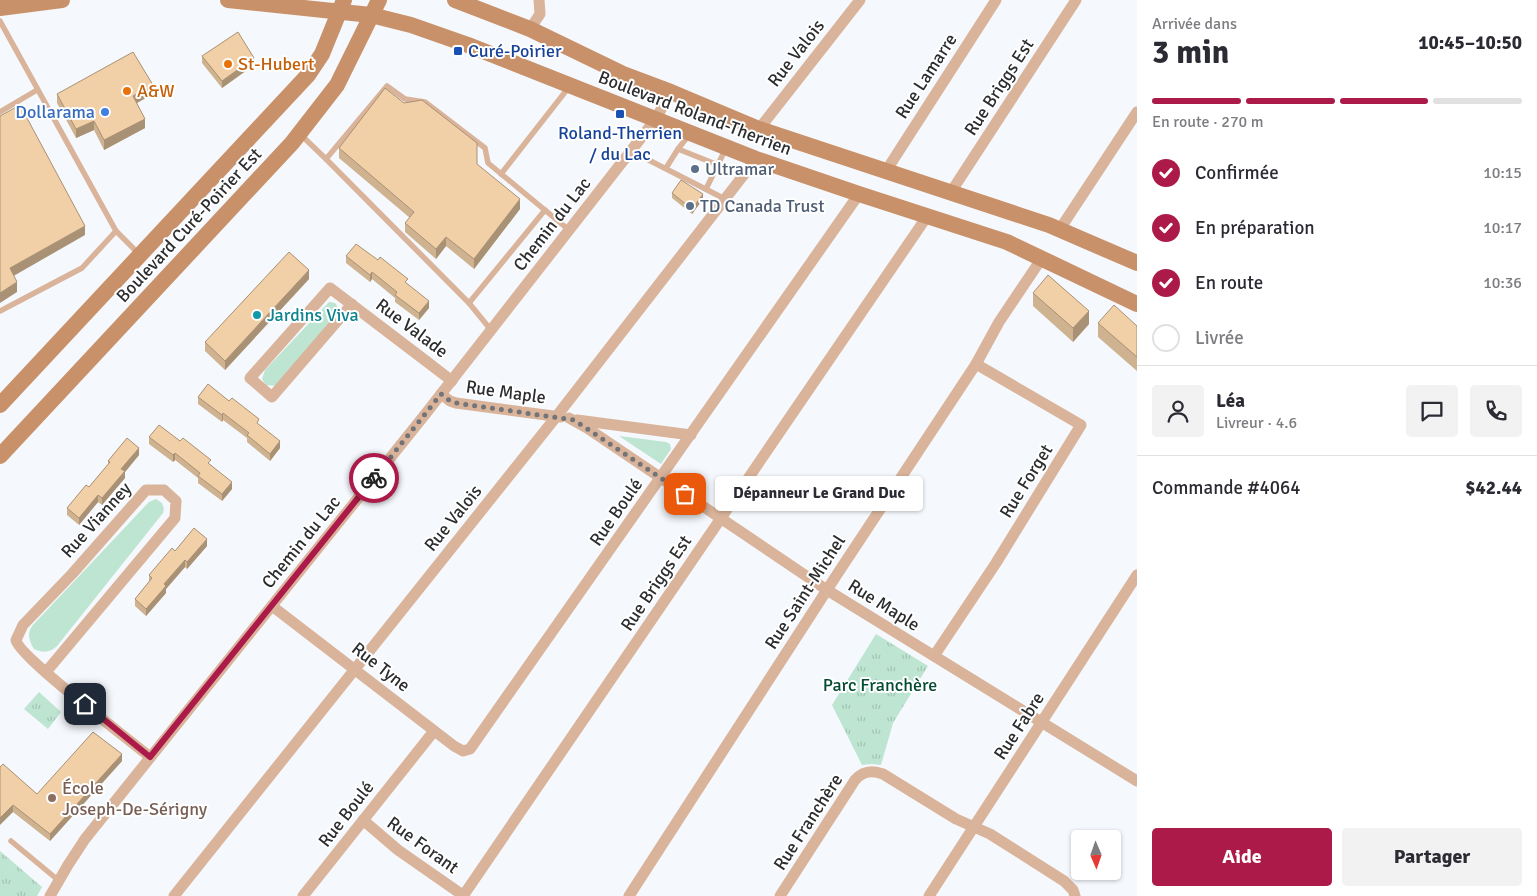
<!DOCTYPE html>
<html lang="fr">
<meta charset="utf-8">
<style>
:root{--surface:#fff;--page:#f2f2f3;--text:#2b2b33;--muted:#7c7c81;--line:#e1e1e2;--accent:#ac1a4a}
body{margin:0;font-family:Signika,sans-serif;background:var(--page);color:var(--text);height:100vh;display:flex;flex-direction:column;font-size:19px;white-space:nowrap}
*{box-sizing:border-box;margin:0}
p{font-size:16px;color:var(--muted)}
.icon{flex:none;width:28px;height:28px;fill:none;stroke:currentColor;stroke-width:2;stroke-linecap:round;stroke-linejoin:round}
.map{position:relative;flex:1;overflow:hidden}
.drawer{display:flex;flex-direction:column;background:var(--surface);width:400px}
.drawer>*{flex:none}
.needle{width:32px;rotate:178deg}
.buttons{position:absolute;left:1071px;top:830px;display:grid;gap:10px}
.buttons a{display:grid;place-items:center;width:50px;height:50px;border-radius:5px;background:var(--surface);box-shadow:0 1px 4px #0004;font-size:25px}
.pin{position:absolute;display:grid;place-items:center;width:42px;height:42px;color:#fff;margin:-21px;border-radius:10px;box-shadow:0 2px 8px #0006}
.courier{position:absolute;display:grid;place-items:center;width:50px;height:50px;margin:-25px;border:4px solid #ac1a4a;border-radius:50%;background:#fff;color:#222;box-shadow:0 1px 6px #0007}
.bubble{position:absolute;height:35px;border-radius:5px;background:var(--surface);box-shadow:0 1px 4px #0004;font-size:16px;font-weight:800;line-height:35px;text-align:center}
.overview em{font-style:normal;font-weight:800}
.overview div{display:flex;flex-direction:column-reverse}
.overview{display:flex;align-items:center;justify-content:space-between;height:85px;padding:0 15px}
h1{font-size:32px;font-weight:800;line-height:38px}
.bar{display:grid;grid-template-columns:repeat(4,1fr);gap:8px 5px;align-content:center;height:60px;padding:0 15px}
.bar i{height:6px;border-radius:4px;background:var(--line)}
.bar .active{background:var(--accent)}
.bar p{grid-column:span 4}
.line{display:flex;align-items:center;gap:12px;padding:0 15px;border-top:1px solid var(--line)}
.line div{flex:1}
.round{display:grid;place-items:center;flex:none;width:52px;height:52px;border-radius:5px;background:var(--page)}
ol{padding:0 15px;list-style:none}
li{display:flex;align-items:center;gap:15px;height:55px}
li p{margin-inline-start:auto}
li .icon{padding:5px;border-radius:50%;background:var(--accent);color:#fff;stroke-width:4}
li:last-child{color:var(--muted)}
li i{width:28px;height:28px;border:2px solid var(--line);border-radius:50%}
.button{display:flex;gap:10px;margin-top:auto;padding:10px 15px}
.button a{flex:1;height:58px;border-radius:5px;background:var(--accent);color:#fff;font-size:20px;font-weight:800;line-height:58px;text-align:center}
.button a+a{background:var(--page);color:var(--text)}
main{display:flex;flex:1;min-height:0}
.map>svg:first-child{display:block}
.grass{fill:#bde5d1}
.park{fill:url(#park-tufts)}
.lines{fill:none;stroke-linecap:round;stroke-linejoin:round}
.service{stroke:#d9b39a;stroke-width:5.5}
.minor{stroke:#d9b39a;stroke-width:11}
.secondary{stroke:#c8916a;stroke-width:16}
.wall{fill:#cfb290}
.shaded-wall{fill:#a99175}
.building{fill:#f1cfa7;stroke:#a99175}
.done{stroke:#727477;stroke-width:5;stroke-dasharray:0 9}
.route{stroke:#ac1a4a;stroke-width:6}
.transit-dot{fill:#1a4fb4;stroke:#fff;stroke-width:2}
.food-dot{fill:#e8710a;stroke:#fff;stroke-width:2}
.shop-dot{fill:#3f7fe0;stroke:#fff;stroke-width:2}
.service-dot{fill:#5c6f8a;stroke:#fff;stroke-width:2}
.culture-dot{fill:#0f9aa8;stroke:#fff;stroke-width:2}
.education-dot{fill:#8d6e63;stroke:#fff;stroke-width:2}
.labels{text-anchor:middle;stroke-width:4;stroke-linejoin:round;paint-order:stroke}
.transit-label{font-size:18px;fill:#164399;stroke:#fff;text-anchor:start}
.street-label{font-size:18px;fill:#2c2d2f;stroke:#fff}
.food-label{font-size:18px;fill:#c56008;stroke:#fff;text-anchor:start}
.shop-label{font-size:18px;fill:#366cbe;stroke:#fff;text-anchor:end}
.service-label{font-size:18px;fill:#4e5e75;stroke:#fff;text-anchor:start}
.culture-label{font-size:18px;fill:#0d838f;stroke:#fff;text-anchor:start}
.park-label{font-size:18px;fill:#024a32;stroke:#fff}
.education-label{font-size:18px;fill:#785e54;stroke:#fff;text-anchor:start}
</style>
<main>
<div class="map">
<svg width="1137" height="896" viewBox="0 0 1137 896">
<defs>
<pattern id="park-tufts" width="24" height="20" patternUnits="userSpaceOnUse" patternTransform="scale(1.25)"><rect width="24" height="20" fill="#bde5d1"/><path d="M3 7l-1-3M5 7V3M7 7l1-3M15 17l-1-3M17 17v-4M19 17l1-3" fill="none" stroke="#a3c5b4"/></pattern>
</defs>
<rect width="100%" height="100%" fill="#f5f8fc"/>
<!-- grass -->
<g class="grass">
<path d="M329 302 335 303C339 308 338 311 335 316L276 386 266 385 262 379 265 370Z"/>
<path d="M619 436 666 442 670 444 671 449 661 464Z"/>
<path d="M156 499 162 503 164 509 163 513 57 646C50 653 43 653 34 649 29 641 27 634 32 626L149 502Z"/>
</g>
<!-- park -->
<g class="park">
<path d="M876 634 928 666 893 723 881 765 872 764 862 765 832 705Z"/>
<path d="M39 692 61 712 48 729 24 709Z"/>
<path d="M0 851 42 887 37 896H0Z"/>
</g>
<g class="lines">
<!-- service -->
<g class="service">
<path d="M0 21 116 231 133 248 138 255"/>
<path d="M0 112 37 90"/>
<path d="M300 134 326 159 387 86 405 99 425 102 485 148 488 163 569 230"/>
<path d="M678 149 689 135"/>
<path d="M631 151 725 199"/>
<path d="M326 159 469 303 491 330"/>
<path d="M666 168 678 149 718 165"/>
<path d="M501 174 569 87"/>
<path d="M706 189 726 148"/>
<path d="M469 303 545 210"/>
<path d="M0 311 82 268 116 231"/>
<path d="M11 841 58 880"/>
</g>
<!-- minor -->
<g class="minor">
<path d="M530 29 540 14 539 0"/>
<path d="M759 129 860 0"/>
<path d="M886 171 996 0"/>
<path d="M951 192 1076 0"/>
<path d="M1060 229 1137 112"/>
<path d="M352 304 272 397 250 378 330 288 426 361 452 381"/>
<path d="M441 394 450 401 456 403 561 417"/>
<path d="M569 418 587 428 827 590 1137 781"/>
<path d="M577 420 691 435"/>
<path d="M272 606 454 746 463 751 470 749 859 194"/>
<path d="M934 656 996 563 1081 425 976 364"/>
<path d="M46 672 175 518 176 501 164 490H146L72 574 23 625 16 640C18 656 131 741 150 757"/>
<path d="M363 820 398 850 464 896"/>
<path d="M50 896 68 865 85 839 427 412 655 120 671 92"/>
<path d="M174 896 556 417 756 159"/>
<path d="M303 896 434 731"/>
<path d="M463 896 928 215"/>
<path d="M629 896 836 576 976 364 999 322 1042 258"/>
<path d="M780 896 855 780C863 771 872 770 883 774L956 819 990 834 1064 881 1073 890 1075 896"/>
<path d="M929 896 1137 575"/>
</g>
<!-- secondary -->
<g class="secondary">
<path d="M228 0 371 15 411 25 468 45 756 159 859 194 1007 242 1137 304"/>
<path d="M455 0 530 29 623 74 671 92 759 129 1049 225 1137 263"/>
<path d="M0 8 62 0"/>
<path d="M0 405 308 75 322 54 344 0"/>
<path d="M0 456 292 143 337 85 379 0"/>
</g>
</g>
<!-- wall -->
<g class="wall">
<path d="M202 56 254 65 222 88 202 63Z"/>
<path d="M57 94H153L137 103 145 128 104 150 94 130 76 138 57 103Z"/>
<path d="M404 103 477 164 520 209 474 269 446 246 436 259 405 232V223L410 218 339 158V148Z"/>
<path d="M672 193 703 199 692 214 672 198Z"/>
<path d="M346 256 408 284 429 308 419 320 395 302V298L372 279 370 282 346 263Z"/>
<path d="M309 279 225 370 205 351V342Z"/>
<path d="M1033 293 1089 324 1073 342 1033 306Z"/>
<path d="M1098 323 1137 326V371L1098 337Z"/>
<path d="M198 397 259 425 280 448 270 461 247 442V438L223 420 222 422 198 404Z"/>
<path d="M149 437 211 465 232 489 222 501 198 483V478L175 460 173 462 149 444Z"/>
<path d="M139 455 125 472V478L102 505 98 502 79 525 67 515V508L89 487 108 465V461Z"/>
<path d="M207 546 187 569 185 567 166 589V593L146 616 135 606V599L149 582V575L175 551Z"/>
<path d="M122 761 50 841 13 812 0 767 37 794Z"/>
</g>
<!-- shaded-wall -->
<g class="shaded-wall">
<path d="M254 58V65L222 88V81Z"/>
<path d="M153 85V94L133 105V96Z"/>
<path d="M145 119V128L104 150V140Z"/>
<path d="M94 121V130L76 138V129Z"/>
<path d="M703 194V199L692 214V209Z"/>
<path d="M520 199V209L474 269V259Z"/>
<path d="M85 226V235L10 278V268Z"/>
<path d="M446 237V246L436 259V249Z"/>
<path d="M309 270V279L225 370V361Z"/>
<path d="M372 272V279L370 282V275Z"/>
<path d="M17 282V292L0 303V293Z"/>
<path d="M429 301V308L419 320V313Z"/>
<path d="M1089 311V324L1073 342V328Z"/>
<path d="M223 413V420L222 422V415Z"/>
<path d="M280 441V448L270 461V454Z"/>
<path d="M139 448V455L125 472V478L102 505V498L121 469Z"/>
<path d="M175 453V460L173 462V455Z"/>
<path d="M232 482V489L222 501V494Z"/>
<path d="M98 495V502L79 525V518Z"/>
<path d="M207 539V546L187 569V562Z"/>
<path d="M185 560V567L166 589V593L146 616V609L164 584Z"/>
<path d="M122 754V761L50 841V834Z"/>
<path d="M13 805V812L0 825V818Z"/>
</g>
<!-- building -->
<g class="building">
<path d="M238 32 254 58 222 81 202 56Z"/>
<path d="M133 52 153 85 133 96 145 119 104 140 94 121 76 129 57 94Z"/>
<path d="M385 88 404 103 422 100 477 143V164L520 199 474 259 446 237 436 249 405 223 414 212 339 148Z"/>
<path d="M20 105 85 226 10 268 17 282 0 293V116Z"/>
<path d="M681 180 703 194 692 209 672 193Z"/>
<path d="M356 244 378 260 380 257 408 279 405 282 429 301 419 313 395 295 397 292 372 272 370 275 346 256Z"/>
<path d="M289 252 309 270 225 361 205 342Z"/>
<path d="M1048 275 1089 311 1073 328 1033 293Z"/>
<path d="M1114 305 1137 326V357L1098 323Z"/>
<path d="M208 384 229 401 232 398 259 419 257 423 280 441 270 454 247 435 249 433 223 413 222 415 198 397Z"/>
<path d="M159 425 180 441 183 438 211 460 208 463 232 482 222 494 198 476 200 473 175 453 173 455 149 437Z"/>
<path d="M127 438 139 448 121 469 125 471 102 498 98 495 79 518 67 508 86 485 89 487 110 462 108 461Z"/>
<path d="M194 528 207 539 187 562 185 560 164 584 166 586 146 609 135 599 152 578 149 575 172 548 175 551Z"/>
<path d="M93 732 122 754 50 834 13 805 0 818V767L3 764 37 794Z"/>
</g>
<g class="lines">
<!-- done -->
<path class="done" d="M374 478 441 394 450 401 456 403 574 420 685 494"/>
<!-- route -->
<path class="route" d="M85 704 150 757 374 478"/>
</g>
<!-- markers -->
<g class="transit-dot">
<rect x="453" y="46" width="10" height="10" rx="2.5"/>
<rect x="615" y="109" width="10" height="10" rx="2.5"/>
</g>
<g class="food-dot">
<circle cx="228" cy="64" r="5"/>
<circle cx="127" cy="91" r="5"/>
</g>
<circle class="shop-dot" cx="105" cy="112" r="5"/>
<g class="service-dot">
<circle cx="695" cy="169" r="5"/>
<circle cx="690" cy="206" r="5"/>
</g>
<circle class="culture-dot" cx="257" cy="315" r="5"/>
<circle class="education-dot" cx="52" cy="798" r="5"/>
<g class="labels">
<!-- transit labels -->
<g class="transit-label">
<text x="468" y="57">Curé-Poirier</text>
<text x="620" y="139" text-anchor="middle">Roland-Therrien<tspan x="620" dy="21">/ du Lac</tspan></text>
</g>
<!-- street labels -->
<g class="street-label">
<text transform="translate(796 53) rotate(-52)" y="6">Rue Valois</text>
<text transform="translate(926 76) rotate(-57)" y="6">Rue Lamarre</text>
<text transform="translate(999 87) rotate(-57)" y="6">Rue Briggs Est</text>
<text transform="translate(695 113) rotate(21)" y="6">Boulevard Roland-Therrien</text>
<text transform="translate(552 224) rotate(-52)" y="6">Chemin du Lac</text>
<text transform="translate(189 225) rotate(-47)" y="6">Boulevard Curé-Poirier Est</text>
<text transform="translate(412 328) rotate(37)" y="6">Rue Valade</text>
<text transform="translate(506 392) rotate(8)" y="6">Rue Maple</text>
<text transform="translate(1026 481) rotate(-58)" y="6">Rue Forget</text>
<text transform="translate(616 512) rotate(-55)" y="6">Rue Boulé</text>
<text transform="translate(453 518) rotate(-51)" y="6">Rue Valois</text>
<text transform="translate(96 520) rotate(-48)" y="6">Rue Vianney</text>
<text transform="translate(301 542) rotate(-51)" y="6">Chemin du Lac</text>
<text transform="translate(656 583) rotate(-56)" y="6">Rue Briggs Est</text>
<text transform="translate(805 592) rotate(-57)" y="6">Rue Saint-Michel</text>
<text transform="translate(884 605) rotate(32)" y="6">Rue Maple</text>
<text transform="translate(381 667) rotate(38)" y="6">Rue Tyne</text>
<text transform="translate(1019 726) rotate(-57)" y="6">Rue Fabre</text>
<text transform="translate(346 814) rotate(-52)" y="6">Rue Boulé</text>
<text transform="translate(808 822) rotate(-57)" y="6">Rue Franchère</text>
<text transform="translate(423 845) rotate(36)" y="6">Rue Forant</text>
</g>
<!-- food labels -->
<g class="food-label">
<text x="238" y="70">St-Hubert</text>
<text x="137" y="97">A&amp;W</text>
</g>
<!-- shop labels -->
<g class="shop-label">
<text x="95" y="118">Dollarama</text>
</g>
<!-- service labels -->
<g class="service-label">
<text x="705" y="175">Ultramar</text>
<text x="700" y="212">TD Canada Trust</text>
</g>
<!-- culture labels -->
<g class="culture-label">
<text x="267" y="321">Jardins Viva</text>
</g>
<!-- park labels -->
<g class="park-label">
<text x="880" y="691">Parc Franchère</text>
</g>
<!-- education labels -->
<g class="education-label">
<text x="62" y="794">École<tspan x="62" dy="21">Joseph-De-Sérigny</tspan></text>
</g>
</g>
</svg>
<div class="buttons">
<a><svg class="needle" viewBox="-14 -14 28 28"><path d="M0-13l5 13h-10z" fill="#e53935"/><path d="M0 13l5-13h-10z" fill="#7c7c81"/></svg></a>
</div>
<div class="pin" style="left:685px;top:494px;background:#ea580c"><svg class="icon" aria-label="bag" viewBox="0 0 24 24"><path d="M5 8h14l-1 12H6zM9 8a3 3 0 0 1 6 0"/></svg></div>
<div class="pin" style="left:85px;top:704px;background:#1f2937"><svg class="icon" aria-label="home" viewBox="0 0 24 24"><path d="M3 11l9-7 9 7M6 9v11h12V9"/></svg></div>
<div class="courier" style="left:374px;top:478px"><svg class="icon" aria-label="bike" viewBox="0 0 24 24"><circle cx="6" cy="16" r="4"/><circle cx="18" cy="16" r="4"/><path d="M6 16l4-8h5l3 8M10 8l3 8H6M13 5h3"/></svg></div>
<div class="bubble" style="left:715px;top:476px;width:208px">Dépanneur Le Grand Duc</div>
</div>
<section class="drawer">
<div class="overview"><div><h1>3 min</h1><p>Arrivée dans</p></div><em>10:45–10:50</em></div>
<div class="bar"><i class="active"></i><i class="active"></i><i class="active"></i><i></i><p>En route · 270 m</p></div>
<ol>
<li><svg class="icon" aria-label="check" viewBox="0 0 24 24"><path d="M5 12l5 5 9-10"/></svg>Confirmée<p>10:15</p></li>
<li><svg class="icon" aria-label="check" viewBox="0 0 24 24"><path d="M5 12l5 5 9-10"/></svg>En préparation<p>10:17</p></li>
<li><svg class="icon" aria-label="check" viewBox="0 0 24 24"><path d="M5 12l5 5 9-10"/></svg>En route<p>10:36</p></li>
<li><i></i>Livrée</li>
</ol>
<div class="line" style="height:90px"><a class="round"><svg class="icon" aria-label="person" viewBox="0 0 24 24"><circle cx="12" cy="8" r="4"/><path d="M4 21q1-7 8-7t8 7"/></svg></a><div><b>Léa</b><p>Livreur · 4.6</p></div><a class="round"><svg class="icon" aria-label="chat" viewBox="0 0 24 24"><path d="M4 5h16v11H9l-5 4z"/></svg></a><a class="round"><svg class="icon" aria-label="phone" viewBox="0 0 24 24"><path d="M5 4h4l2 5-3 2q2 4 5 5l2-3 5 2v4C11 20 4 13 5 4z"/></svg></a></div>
<div class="line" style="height:65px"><div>Commande #4064</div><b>$42.44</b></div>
<div class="button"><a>Aide</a><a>Partager</a></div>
</section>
</main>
